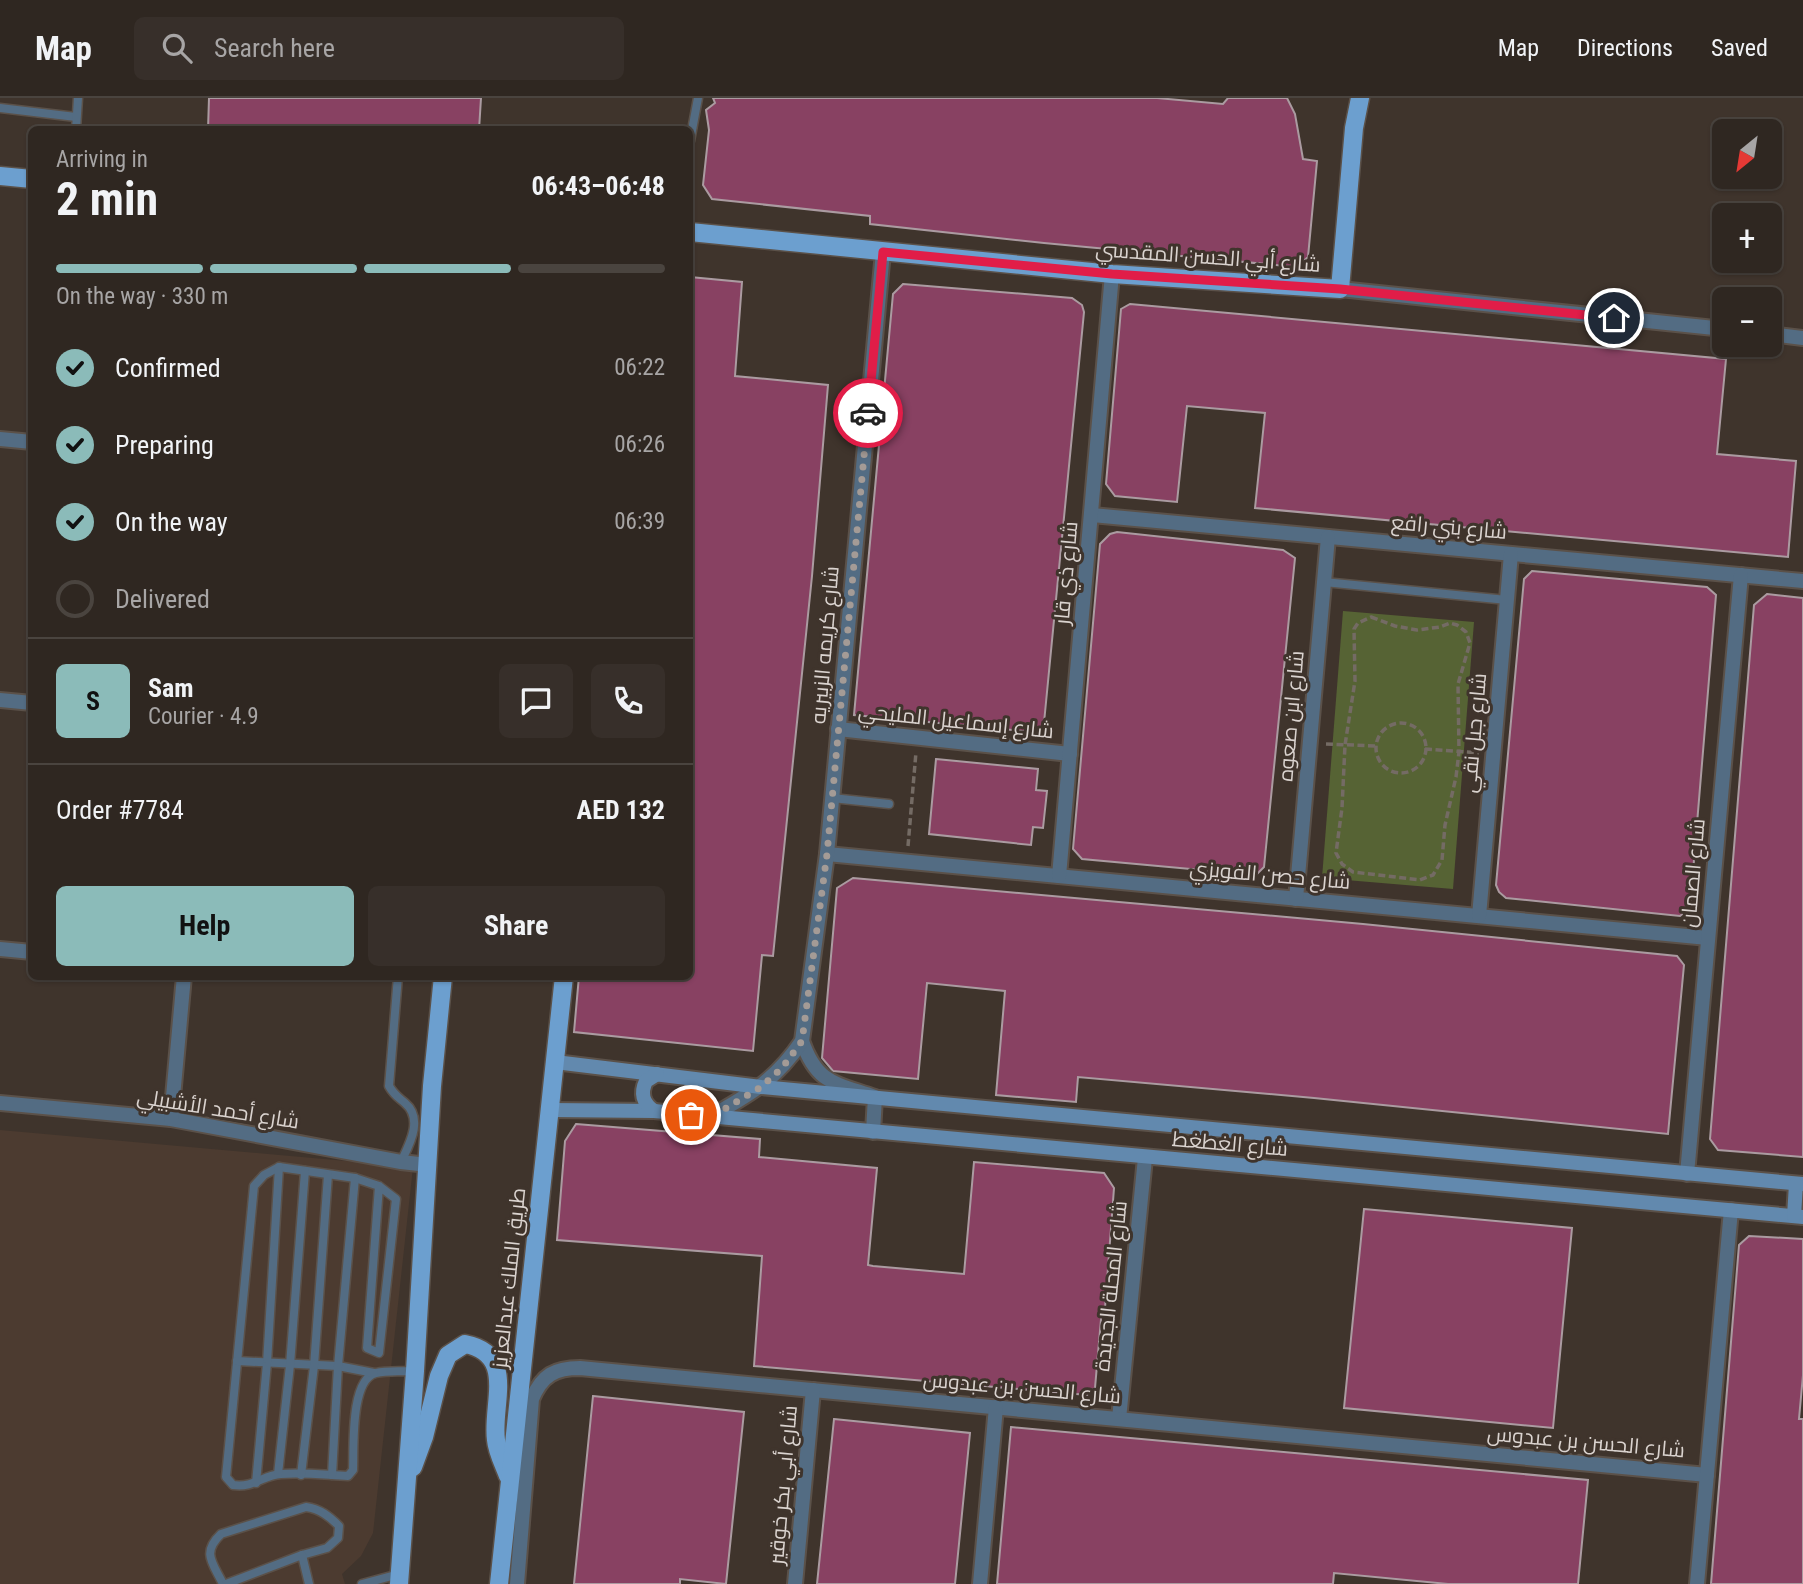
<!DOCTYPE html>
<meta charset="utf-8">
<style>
:root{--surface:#2f2721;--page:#372f2a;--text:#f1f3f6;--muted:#a7a5a5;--line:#4a443f;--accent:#8bbbb9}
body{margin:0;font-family:"Roboto Condensed",Cairo,sans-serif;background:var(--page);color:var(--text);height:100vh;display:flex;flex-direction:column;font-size:26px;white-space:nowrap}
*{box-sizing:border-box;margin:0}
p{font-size:23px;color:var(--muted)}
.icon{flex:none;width:38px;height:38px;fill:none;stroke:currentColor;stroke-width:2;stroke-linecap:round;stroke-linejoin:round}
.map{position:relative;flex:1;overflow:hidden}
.details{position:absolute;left:28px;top:28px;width:665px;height:854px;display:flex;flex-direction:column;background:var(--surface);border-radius:10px;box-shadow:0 2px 5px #0004,0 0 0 2px var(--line)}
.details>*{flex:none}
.needle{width:46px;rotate:210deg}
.buttons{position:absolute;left:1712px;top:21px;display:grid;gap:14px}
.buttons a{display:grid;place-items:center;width:70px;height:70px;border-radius:10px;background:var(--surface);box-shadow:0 2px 5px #0004,0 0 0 2px var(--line);font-size:35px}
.pin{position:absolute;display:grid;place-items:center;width:60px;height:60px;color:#fff;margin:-30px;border:4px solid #fff;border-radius:50%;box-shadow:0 2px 7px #0007}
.courier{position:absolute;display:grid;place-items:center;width:70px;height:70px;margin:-35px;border:5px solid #e11d48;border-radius:50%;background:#fff;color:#222;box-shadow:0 2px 9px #0007}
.overview em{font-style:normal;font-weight:700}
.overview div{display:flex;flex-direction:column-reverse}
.overview{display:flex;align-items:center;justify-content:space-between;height:119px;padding:0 28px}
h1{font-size:46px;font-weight:700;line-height:52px}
.bar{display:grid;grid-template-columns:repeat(4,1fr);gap:10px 7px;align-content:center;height:84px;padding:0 28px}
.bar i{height:9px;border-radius:5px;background:var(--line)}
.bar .active{background:var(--accent)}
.bar p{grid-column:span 4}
.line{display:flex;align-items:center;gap:18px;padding:0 28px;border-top:2px solid var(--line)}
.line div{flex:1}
.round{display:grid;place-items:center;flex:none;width:74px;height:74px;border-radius:10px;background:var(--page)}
ol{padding:0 28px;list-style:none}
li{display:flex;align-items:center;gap:21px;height:77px}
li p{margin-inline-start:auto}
li .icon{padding:7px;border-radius:50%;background:var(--accent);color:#111;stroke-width:4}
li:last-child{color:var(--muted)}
li i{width:38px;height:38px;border:4px solid var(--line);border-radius:50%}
.button{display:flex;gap:14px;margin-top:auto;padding:14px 28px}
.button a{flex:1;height:80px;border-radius:10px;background:var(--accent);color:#111;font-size:28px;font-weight:700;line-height:80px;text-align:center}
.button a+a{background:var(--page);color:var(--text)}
header{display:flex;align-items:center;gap:42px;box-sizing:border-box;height:98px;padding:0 35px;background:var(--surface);border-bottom:2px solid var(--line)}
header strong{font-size:33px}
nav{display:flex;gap:38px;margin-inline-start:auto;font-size:24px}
.search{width:490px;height:63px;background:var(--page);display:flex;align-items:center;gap:18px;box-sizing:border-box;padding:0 24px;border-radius:10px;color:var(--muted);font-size:26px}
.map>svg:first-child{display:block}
.built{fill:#4c3b30}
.green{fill:#566334}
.building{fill:#884162;stroke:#ab9ba1;stroke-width:2}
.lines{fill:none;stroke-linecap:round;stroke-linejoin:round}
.lane-casing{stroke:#5b5149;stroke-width:11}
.street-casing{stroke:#5b5149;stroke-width:18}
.secondary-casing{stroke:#5b5149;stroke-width:18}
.primary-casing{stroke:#5b5149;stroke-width:21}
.path{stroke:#746b64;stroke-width:3.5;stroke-dasharray:7 3.5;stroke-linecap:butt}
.lane{stroke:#536c83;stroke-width:8}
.street{stroke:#536c83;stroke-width:14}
.secondary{stroke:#6289ae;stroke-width:14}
.primary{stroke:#6c9fcf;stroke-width:18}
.done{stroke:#a49b96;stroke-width:7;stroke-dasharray:0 12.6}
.route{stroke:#e11d48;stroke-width:9}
.labels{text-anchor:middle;stroke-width:6;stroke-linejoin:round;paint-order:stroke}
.street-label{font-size:21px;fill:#dad3cf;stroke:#3f342c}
</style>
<header>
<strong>Map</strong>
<div class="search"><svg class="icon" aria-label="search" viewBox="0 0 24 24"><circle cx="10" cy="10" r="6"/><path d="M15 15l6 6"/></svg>Search here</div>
<nav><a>Map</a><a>Directions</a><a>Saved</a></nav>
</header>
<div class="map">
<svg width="1803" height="1486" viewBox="0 0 1803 1486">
<rect width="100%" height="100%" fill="#3f342c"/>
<!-- built -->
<path class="built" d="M0 1032 413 1069 373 1435 361 1458 342 1476 345 1486H0Z"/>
<!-- green -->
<path class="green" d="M1343 513 1474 524 1453 791 1322 780Z"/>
<!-- building -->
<g class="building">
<path d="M209 0H481L479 32H208Z"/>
<path d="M713 0H1157L1223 6 1228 0H1287L1295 16 1303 61 1317 63 1308 159 1297 169 1044 145 870 126V118L712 101 703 87 709 32 706 12 715 5Z"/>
<path d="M690 179 742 184 735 278 828 287 812 478 773 858 762 857 753 953 574 934 579 878H690Z"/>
<path d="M903 186 1072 200 1082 207 1084 214 1043 635 854 617 893 196Z"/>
<path d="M1130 206 1726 261 1717 356 1796 363 1788 459 1255 410 1265 315 1187 308 1177 404 1115 398 1106 386 1121 211Z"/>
<path d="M1117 434 1283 452 1295 460 1264 769 1256 777 1082 761 1073 751 1100 446 1110 436Z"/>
<path d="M1532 473 1707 489 1716 497 1690 810 1680 818 1506 800 1499 794 1496 787 1524 481Z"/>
<path d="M1767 496 1803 500V1059L1718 1052 1710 1041 1754 507Z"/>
<path d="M936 661 1038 671 1036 692 1047 693 1043 730 1033 729 1031 747 929 736Z"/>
<path d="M853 780 1363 826 1677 858 1684 867 1668 1036 1314 1000 1078 979 1076 1004 996 997 1005 893 927 885 918 981 833 973 822 960 837 790Z"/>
<path d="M576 1026 760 1041 759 1059 877 1070 868 1167 873 1168 964 1176 974 1064 1104 1075 1114 1090 1105 1210H1102L1095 1290 1087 1297 754 1268 762 1158 557 1142 565 1043Z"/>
<path d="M1364 1111 1572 1130 1553 1330 1344 1310Z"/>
<path d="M1749 1138 1803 1141V1277L1799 1321H1803V1486H1711L1739 1147Z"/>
<path d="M593 1298 744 1314 726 1486 680 1481V1486H574Z"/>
<path d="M834 1321 970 1335 955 1486H817Z"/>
<path d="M1011 1329 1588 1382 1578 1486H1448L1334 1475 1333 1486H997Z"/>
</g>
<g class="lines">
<defs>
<g id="lane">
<path d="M0 10 76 19"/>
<path d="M76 32 78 0"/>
<path d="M690 43 698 0"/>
<path d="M1324 484 1507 502"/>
<path d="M832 700 889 706"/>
<path d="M398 878 389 988C394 997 398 999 405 1005 424 1021 409 1047 401 1064"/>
<path d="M379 1088 367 1250 379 1255 396 1101 379 1088 355 1080 279 1069 264 1077 254 1088 226 1379 233 1387C254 1390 263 1377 281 1376 303 1374 326 1377 348 1378L353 1372C354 1350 350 1281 376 1275 388 1272 403 1274 415 1273"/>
<path d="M237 1263 338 1268 374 1275"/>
<path d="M278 1376 290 1267 305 1073"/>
<path d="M301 1377 314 1268 328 1077"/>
<path d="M332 1377 338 1268 355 1080"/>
<path d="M256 1385 267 1265 279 1069"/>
<path d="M223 1486C213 1465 201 1455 221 1436L306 1409C320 1411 329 1418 339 1428L338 1440 327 1450 302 1457"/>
<path d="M226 1486 302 1457 309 1486"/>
<path d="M362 1486 399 1476"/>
</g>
<g id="street">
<path d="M1340 191 1724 231"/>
<path d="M1769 236 1803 240"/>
<path d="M0 341 32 344"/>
<path d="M1092 417 1803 483"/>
<path d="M0 602 32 605"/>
<path d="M838 631 1070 656"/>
<path d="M827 756 1708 840"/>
<path d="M1059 778 1112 176"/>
<path d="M1296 801 1328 439"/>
<path d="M1479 818 1511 456"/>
<path d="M0 851 32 854"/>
<path d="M802 943C817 986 835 985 875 999L873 1034"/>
<path d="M0 1005 171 1021 401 1064 428 1067"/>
<path d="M710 1019C750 996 775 983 802 943L827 756 883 154"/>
<path d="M171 1021 184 878"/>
<path d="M1687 1076 1741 477"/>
<path d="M1119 1321 1145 1060"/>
<path d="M517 1486 532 1301C542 1277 555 1270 580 1270L1707 1377"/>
<path d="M795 1486 813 1292"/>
<path d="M980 1486 996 1309"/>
<path d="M1697 1486 1731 1112"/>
</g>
<g id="secondary">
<path d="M555 964 761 989 1803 1086"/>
<path d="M550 1012 654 1013 1803 1119"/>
<path d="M654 1013C643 1005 640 996 646 983L657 976"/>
<path d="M1794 1118 1796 1086"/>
</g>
<g id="primary">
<path d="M0 78 32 81"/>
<path d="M690 134 1112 176 1340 191 1354 30 1360 0"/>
<path d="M413 1369 424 1339 439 1278 448 1257 465 1246C517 1256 491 1307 496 1342 497 1354 504 1367 508 1378"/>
<path d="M399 1486 415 1273 432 988 443 878"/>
<path d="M499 1486 564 878"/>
</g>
</defs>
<!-- lane casing -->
<use href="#lane" class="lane-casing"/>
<!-- street casing -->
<use href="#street" class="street-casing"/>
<!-- secondary casing -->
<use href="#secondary" class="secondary-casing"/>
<!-- primary casing -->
<use href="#primary" class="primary-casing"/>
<!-- path -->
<g class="path">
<path d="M1371 519 1395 528 1417 532 1440 529 1450 525 1457 527 1466 534 1470 545 1458 586 1459 654 1456 679 1445 727 1442 762 1433 777 1420 782 1353 774 1342 766 1336 755 1342 710 1345 647 1355 583 1354 531 1358 525Z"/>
<circle cx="1401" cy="650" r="25"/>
<path d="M1326 646 1376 648"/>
<path d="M1425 651 1479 655"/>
<path d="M908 748 916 654"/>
</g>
<!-- lane -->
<use href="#lane" class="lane"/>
<!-- street -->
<use href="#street" class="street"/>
<!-- secondary -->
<use href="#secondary" class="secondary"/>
<!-- primary -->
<use href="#primary" class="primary"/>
</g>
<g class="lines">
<!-- done -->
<path class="done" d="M691 1017 710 1020 761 989 782 970 802 943 827 756 868 315"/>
<!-- route -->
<path class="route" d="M868 315 883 154 1112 176 1340 191 1614 220"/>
</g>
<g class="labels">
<!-- street labels -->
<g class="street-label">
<text transform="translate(1208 159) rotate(4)" y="7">شارع أبي الحسن المقدسي</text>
<text transform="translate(1449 429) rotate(5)" y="7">شارع بني رافع</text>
<text transform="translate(1066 475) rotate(-85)" y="7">شارع ذي قار</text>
<text transform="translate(825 547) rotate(-85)" y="7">شارع كريمه الزبيريه</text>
<text transform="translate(1291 618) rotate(-85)" y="7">شارع ابن صعوه</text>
<text transform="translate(956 623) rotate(6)" y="7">شارع إسماعيل المليحي</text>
<text transform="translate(1474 635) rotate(-85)" y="7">شارع جبل نقي</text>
<text transform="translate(1693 775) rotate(-85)" y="7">شارع الصمان</text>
<text transform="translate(1270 777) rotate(5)" y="7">شارع حصن الفويزي</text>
<text transform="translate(218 1011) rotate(9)" y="7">شارع أحمد الأشبيلي</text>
<text transform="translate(1230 1046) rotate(5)" y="7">شارع الغطغط</text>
<text transform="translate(509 1180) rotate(-84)" y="7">طريق الملك عبدالعزيز</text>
<text transform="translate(1111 1188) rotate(-84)" y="7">شارع المحلة الجديدة</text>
<text transform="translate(1022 1290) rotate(5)" y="7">شارع الحسن بن عبدوس</text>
<text transform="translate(1586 1344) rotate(5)" y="7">شارع الحسن بن عبدوس</text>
<text transform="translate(783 1387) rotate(-85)" y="7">شارع أبي بكر خوقير</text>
</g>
</g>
</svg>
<div class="buttons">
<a><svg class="needle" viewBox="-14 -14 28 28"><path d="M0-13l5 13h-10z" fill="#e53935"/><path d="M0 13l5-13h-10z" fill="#a7a5a5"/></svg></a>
<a>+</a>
<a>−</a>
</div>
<div class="pin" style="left:691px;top:1017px;background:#ea580c"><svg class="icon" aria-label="bag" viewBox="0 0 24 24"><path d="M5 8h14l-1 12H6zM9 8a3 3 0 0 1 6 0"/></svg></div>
<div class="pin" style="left:1614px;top:220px;background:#1f2937"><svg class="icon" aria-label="home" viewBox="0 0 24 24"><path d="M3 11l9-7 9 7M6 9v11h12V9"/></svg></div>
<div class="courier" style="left:868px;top:315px"><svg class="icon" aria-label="car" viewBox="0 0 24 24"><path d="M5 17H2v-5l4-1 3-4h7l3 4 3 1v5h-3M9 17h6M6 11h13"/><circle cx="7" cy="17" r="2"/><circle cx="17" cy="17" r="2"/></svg></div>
<section class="details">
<div class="overview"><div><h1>2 min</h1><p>Arriving in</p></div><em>06:43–06:48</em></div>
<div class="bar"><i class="active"></i><i class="active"></i><i class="active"></i><i></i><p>On the way · 330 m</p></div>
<ol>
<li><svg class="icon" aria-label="check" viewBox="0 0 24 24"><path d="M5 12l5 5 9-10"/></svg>Confirmed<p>06:22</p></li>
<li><svg class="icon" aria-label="check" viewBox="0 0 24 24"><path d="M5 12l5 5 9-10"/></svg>Preparing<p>06:26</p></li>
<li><svg class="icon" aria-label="check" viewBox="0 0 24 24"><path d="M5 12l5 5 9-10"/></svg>On the way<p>06:39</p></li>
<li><i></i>Delivered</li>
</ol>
<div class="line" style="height:126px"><b class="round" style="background:var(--accent);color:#111">S</b><div><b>Sam</b><p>Courier · 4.9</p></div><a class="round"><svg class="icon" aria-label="chat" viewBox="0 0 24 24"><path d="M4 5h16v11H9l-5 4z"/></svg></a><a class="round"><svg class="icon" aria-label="phone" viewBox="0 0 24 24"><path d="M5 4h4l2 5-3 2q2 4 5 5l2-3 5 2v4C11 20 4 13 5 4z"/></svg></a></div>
<div class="line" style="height:91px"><div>Order #7784</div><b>AED 132</b></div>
<div class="button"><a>Help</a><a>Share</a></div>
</section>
</div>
